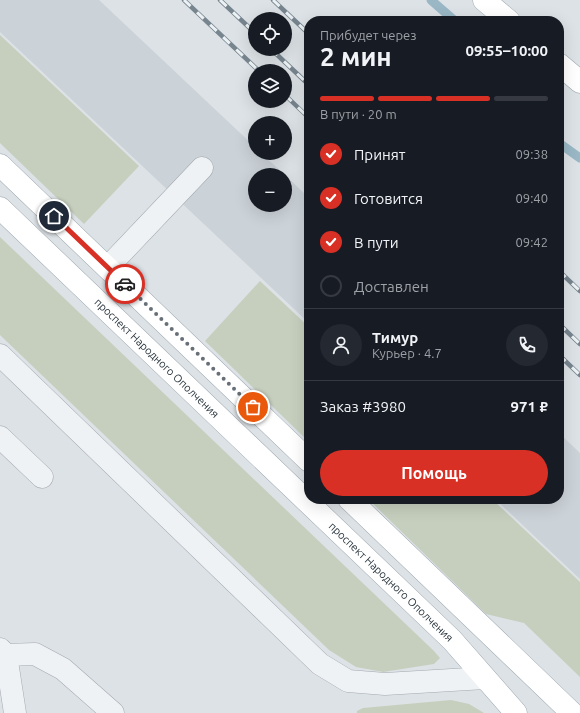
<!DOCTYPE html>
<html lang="ru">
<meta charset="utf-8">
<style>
:root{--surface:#171b24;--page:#242831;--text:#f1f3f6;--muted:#9ea1a6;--line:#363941;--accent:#d93025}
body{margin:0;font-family:Ubuntu,sans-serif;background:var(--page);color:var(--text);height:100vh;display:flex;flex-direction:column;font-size:15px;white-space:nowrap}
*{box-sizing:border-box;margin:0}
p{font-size:13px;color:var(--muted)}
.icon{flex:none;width:22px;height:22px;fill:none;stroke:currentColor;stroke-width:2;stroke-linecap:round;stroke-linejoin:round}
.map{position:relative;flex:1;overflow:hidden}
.drawer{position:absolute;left:304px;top:16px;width:260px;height:488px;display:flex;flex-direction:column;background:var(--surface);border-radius:16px;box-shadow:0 4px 16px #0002}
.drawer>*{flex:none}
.tools{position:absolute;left:248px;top:12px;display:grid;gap:8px}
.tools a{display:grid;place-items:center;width:44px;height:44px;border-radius:50%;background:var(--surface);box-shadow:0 4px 16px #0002;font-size:20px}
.pin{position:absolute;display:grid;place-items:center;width:34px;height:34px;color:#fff;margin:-17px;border:2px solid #fff;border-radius:50%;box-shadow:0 1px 4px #0007}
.courier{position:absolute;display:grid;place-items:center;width:40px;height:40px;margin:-20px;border:3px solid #d93025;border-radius:50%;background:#fff;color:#222;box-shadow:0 1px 5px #0007}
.overview em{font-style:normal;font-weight:600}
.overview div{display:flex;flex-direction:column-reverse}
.overview{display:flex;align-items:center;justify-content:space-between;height:68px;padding:0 16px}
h1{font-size:26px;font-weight:600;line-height:30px}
.bar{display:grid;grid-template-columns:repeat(4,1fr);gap:6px 4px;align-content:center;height:48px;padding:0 16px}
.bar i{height:5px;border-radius:3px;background:var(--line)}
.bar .selected{background:var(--accent)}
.bar p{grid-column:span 4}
.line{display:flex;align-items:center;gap:10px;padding:0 16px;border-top:1px solid var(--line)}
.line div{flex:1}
.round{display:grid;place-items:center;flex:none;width:42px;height:42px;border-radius:21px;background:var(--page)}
ol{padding:0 16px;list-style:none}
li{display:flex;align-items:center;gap:12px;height:44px}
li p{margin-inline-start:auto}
li .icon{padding:4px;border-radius:50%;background:var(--accent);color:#fff;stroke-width:4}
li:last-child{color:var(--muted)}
li i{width:22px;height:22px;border:2px solid var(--line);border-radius:50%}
.action{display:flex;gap:8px;margin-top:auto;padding:8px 16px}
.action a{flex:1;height:46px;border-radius:24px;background:var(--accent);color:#fff;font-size:16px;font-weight:600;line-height:46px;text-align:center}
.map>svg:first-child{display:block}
.built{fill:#cbd2d8}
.green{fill:#c6cfbe}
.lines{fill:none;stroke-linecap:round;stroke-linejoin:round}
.stream{stroke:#99b7c5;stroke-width:9}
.minor-casing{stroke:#a3aab0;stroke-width:23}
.major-casing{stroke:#9da9b1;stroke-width:23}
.minor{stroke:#eff2f5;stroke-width:22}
.major{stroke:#fff;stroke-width:22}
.rail-casing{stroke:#77858f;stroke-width:4.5}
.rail{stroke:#ecf1f4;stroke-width:3;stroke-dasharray:9;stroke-linecap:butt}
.done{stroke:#677078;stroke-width:4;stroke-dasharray:0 7.2}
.route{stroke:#d93025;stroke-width:5}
.labels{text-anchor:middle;stroke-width:3;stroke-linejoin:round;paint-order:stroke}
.street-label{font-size:11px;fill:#27333c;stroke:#ecf1f4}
</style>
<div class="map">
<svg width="580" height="713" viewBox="0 0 580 713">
<rect width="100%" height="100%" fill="#dde2e6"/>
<!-- built -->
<g class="built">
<path d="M0 0H99L255 147V153H261L285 175H255V205H285V175L309 198V323L0 32Z"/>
<path d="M559 433 580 453V579L495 499H559Z"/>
</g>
<!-- green -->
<g class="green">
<path d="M0 35 139 166 84 224 0 143Z"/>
<path d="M0 237 434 651 440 658 434 664 383 672 356 667 329 650 0 335Z"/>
<path d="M260 281 309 327V442L205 341Z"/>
<path d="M368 499H492L580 582V677L524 623 486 614Z"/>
<path d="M451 700 469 704 484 713H357V711L363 708Z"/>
</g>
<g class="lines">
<!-- stream -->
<g class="stream">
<path d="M431 0 455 21"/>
<path d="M559 143 580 158"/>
</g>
<defs>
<g id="minor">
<path d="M108 267 202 168"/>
<path d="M0 355 320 664 348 681 385 684 485 678"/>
<path d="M0 437 42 477"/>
<path d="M0 649 6 655 35 654 63 669 113 713"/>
<path d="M6 655 15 713"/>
</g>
<g id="major">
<path d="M484 0 509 21"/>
<path d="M559 64 580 82"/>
<path d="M0 165 309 461"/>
<path id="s1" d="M0 208 452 640 516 713"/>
<path d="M349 499 572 713"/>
</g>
</defs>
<!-- minor casing -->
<use href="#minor" class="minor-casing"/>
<!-- major casing -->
<use href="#major" class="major-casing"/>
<!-- minor -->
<use href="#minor" class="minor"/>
<!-- major -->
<use href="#major" class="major"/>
<defs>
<g id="rail">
<path d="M184 0 259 71"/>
<path d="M220 0 255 33"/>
<path d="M273 0 309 34"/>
<path d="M271 49 309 85"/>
<path d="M285 95 309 118"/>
<path d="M559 271 580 291"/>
<path d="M559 324 580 344"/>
<path d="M559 355 580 375"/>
</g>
</defs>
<!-- rail casing -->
<use href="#rail" class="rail-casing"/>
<!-- rail -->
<use href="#rail" class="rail"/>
</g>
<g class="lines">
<!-- done -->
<path class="done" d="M125 284 253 407"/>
<!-- route -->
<path class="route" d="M54 216 125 284"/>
</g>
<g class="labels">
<!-- street labels -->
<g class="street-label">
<text dy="4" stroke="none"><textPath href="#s1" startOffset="217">проспект Народного Ополчения</textPath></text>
<text dy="4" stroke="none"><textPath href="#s1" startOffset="541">проспект Народного Ополчения</textPath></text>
</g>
</g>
</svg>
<div class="tools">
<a><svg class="icon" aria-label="locate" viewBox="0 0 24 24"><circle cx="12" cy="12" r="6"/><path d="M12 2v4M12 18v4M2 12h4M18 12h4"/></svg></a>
<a><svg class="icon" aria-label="layers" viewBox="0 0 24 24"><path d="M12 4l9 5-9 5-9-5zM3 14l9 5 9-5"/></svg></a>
<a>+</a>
<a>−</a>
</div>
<div class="pin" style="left:253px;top:407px;background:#ea580c"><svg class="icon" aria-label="bag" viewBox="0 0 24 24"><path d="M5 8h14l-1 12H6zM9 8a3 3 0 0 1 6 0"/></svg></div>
<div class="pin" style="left:54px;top:216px;background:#1f2937"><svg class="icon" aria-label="home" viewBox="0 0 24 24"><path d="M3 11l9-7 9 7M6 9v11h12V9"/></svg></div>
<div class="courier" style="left:125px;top:284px"><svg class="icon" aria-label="car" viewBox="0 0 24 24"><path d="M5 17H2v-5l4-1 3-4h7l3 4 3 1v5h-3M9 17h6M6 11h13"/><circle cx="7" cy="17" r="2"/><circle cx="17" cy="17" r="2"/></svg></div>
<section class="drawer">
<div class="overview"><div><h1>2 мин</h1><p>Прибудет через</p></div><em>09:55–10:00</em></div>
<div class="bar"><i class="selected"></i><i class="selected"></i><i class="selected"></i><i></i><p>В пути · 20 m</p></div>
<ol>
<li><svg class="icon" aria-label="check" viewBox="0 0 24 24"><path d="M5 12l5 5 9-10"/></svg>Принят<p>09:38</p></li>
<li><svg class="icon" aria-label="check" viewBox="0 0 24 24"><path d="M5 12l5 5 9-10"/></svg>Готовится<p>09:40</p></li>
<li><svg class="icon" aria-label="check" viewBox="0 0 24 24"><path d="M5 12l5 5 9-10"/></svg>В пути<p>09:42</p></li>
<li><i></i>Доставлен</li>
</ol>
<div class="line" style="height:72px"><a class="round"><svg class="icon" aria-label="person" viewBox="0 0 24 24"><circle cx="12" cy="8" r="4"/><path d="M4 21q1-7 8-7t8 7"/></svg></a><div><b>Тимур</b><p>Курьер · 4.7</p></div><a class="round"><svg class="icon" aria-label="phone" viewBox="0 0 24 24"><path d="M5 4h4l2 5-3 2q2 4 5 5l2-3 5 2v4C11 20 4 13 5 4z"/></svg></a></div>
<div class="line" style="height:52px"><div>Заказ #3980</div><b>971 ₽</b></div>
<div class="action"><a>Помощь</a></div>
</section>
</div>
